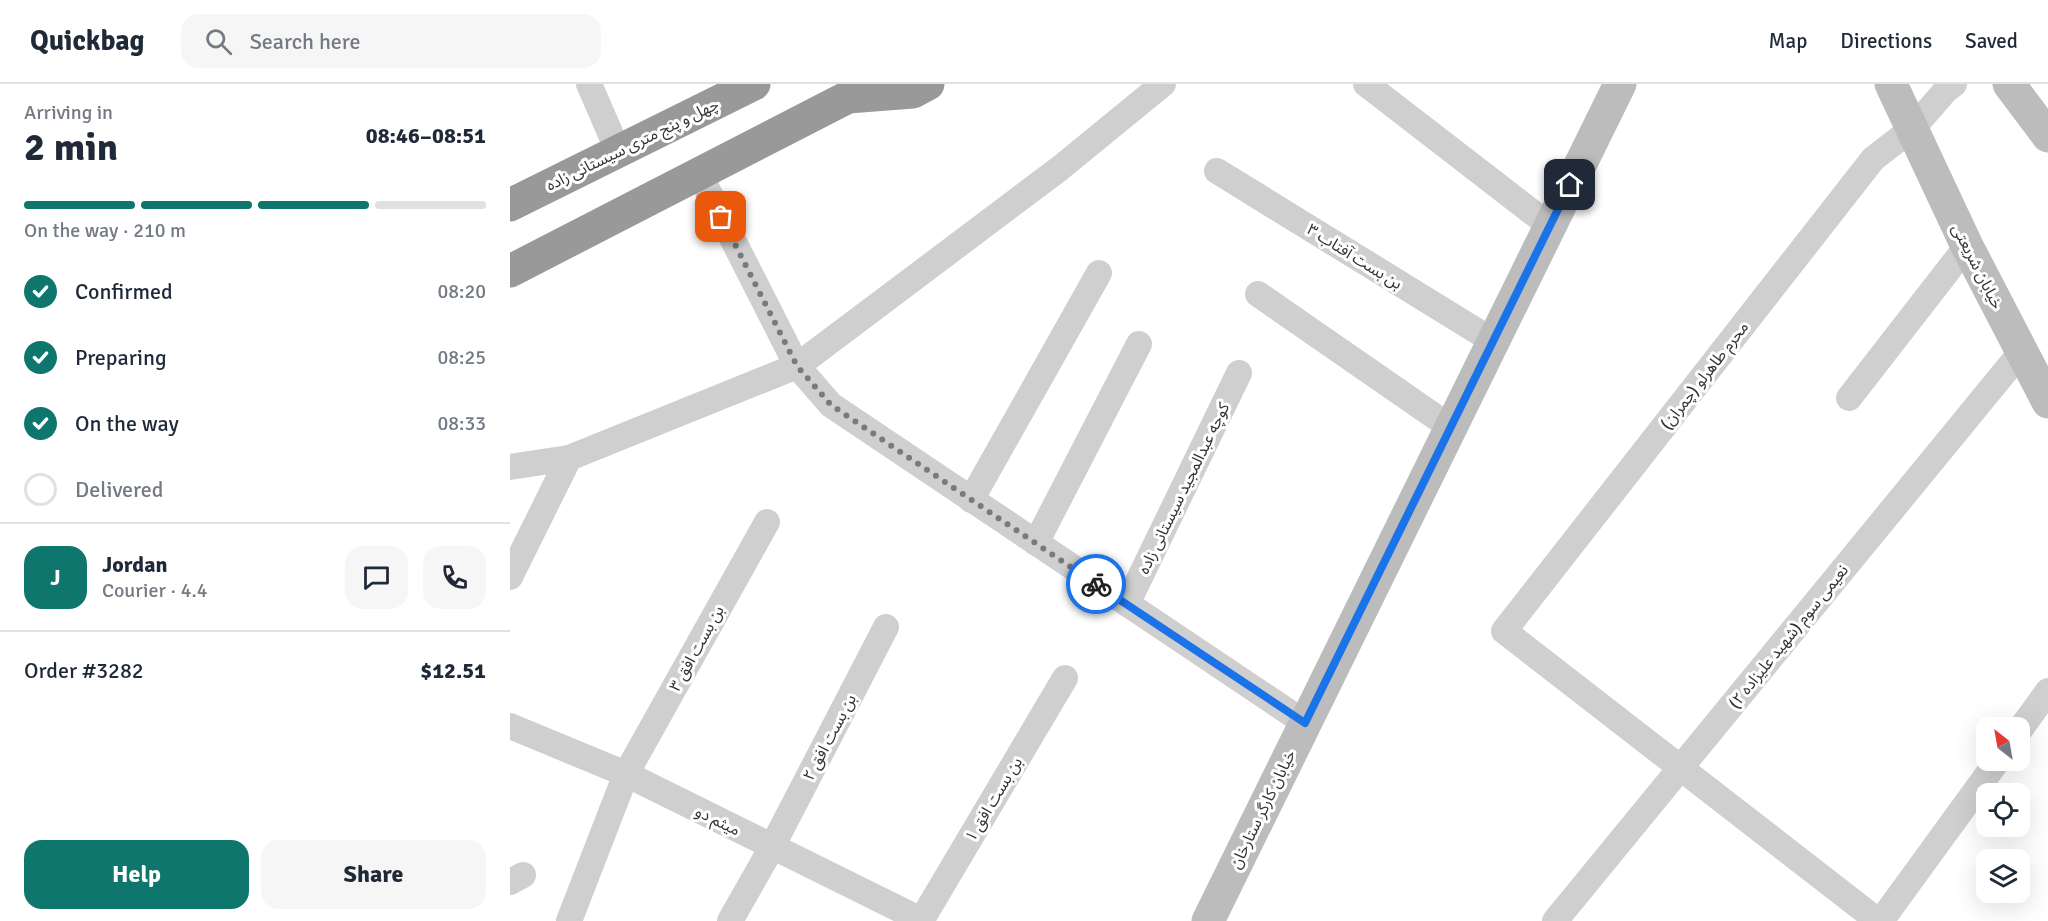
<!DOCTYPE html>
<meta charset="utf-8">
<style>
:root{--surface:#fff;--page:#f6f6f7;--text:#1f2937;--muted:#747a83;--line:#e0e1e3;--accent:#0f766e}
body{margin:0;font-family:Signika,"Noto Sans Arabic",sans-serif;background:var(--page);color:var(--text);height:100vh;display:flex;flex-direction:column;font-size:22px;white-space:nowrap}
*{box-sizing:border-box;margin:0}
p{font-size:20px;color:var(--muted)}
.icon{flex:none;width:33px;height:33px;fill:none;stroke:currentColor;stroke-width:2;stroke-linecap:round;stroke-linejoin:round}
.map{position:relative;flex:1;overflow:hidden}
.panel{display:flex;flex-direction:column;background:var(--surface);width:510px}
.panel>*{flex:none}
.needle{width:39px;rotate:329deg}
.tools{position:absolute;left:1466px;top:633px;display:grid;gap:12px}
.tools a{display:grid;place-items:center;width:54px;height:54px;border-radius:12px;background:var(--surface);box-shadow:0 6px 24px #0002;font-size:30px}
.pin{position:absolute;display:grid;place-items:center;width:51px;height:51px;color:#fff;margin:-26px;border-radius:12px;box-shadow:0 3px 9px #0006}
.courier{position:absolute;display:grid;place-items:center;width:60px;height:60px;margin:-30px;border:4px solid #1a73e8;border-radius:50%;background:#fff;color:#222;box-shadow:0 2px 8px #0007}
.head em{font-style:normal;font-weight:700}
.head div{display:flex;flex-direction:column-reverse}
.head{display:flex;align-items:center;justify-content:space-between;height:102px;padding:0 24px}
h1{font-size:39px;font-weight:700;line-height:45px}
.bar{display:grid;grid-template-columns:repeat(4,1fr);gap:9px 6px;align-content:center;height:72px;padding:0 24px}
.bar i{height:8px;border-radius:4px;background:var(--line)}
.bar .selected{background:var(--accent)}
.bar p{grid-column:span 4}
.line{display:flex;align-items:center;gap:15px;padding:0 24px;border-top:2px solid var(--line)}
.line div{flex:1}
.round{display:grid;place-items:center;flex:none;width:63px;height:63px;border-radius:18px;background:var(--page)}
ol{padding:0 24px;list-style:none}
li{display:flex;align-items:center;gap:18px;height:66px}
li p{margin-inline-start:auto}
li .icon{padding:6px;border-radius:50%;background:var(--accent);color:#fff;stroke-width:4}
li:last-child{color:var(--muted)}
li i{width:33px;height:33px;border:3px solid var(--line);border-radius:50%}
.primary-button{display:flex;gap:12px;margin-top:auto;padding:12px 24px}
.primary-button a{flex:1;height:69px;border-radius:18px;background:var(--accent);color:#fff;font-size:24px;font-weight:700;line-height:69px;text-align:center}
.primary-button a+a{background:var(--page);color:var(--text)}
header{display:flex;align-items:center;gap:36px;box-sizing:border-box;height:84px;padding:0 30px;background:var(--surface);border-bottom:2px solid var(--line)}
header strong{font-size:28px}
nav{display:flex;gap:33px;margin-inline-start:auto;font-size:21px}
.search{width:420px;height:54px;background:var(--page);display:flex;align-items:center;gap:15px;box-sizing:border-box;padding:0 21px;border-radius:18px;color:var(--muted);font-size:22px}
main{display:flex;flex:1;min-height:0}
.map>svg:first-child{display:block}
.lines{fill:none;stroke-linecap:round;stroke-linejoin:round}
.street{stroke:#cfcfcf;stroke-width:26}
.secondary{stroke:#bcbcbc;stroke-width:33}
.highway{stroke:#999;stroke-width:33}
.done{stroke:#7a7a7a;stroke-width:6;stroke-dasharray:0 10.8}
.route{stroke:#1a73e8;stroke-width:8}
.labels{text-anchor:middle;stroke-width:6;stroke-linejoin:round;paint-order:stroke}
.street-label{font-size:16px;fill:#323232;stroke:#fff}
</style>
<header>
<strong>Quickbag</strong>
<div class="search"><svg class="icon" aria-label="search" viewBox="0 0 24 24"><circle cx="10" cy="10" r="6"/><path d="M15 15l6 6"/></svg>Search here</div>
<nav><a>Map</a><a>Directions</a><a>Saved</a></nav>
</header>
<main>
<section class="panel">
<div class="head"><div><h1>2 min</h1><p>Arriving in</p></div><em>08:46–08:51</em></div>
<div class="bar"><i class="selected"></i><i class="selected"></i><i class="selected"></i><i></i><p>On the way · 210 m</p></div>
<ol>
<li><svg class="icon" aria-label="check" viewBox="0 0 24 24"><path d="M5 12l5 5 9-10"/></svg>Confirmed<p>08:20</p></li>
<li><svg class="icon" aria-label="check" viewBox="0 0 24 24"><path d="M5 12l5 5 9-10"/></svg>Preparing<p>08:25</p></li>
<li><svg class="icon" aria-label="check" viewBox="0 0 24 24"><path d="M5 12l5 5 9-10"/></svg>On the way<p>08:33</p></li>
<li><i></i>Delivered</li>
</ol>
<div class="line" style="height:108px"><b class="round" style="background:var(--accent);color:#fff">J</b><div><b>Jordan</b><p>Courier · 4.4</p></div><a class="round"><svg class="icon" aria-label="chat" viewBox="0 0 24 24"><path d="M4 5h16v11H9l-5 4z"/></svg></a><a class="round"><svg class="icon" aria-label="phone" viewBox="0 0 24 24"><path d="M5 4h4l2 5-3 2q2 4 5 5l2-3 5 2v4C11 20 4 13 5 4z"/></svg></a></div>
<div class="line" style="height:78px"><div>Order #3282</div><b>$12.51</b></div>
<div class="primary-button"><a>Help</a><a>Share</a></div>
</section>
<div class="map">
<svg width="1538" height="837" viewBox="0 0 1538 837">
<rect width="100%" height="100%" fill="#fff"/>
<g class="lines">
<!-- street -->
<g class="street">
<path d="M79 0 108 67"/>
<path d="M856 0 1040 142"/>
<path d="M707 87 983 257"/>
<path d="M190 91 287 282 321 321 795 639"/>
<path d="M748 210 940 343"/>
<path d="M1339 314 1457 162"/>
<path d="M0 383 59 374"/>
<path d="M461 416 589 189"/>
<path d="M526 459 629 260"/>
<path d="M0 493 59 374 287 282 549 85 653 0"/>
<path d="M617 520 729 289"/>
<path d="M0 642 116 690 413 837"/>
<path d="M1509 647 1538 607"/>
<path d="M0 798 13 791"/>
<path d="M59 837 116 690 257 438"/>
<path d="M220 837 262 763 376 543"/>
<path d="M411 837 555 594"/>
<path d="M1045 837 1512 267"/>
<path d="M1368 837 994 547 1363 75 1403 44 1436 6 1444 0"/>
<path d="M1371 837 1488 676"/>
</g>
<!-- secondary -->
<g class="secondary">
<path d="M1381 0 1457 162 1538 318"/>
<path d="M1499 0 1538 52"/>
<path d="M698 837 1110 0"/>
</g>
<!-- highway -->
<g class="highway">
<path d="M338 13 403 8 418 0"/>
<path d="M0 121 244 0"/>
<path d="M0 187 338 13 357 0"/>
</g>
</g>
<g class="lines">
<!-- done -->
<path class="done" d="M211 133 287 282 321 321 586 500"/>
<!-- route -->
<path class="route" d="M586 500 795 639 1060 101"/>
</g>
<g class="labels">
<!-- street labels -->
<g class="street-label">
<text transform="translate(122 60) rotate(-26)" y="6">چهل و پنج متری سیستانی زاده</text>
<text transform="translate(845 172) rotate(32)" y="6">بن بست آفتاب ۳</text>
<text transform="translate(1468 182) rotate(63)" y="6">خیابان شریعتی</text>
<text transform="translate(1194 291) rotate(-52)" y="6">محرم طاهرلو (چمران)</text>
<text transform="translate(673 404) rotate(-64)" y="6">کوچه عبدالمجید سیستانی زاده</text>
<text transform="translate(1278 552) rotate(-51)" y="6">نعیمی سوم (شهید علیزاده ۲)</text>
<text transform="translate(186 564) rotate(-61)" y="6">بن بست افق ۳</text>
<text transform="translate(319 653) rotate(-62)" y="6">بن بست افق ۲</text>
<text transform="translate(483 715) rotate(-59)" y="6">بن بست افق ۱</text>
<text transform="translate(752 725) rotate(-64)" y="6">خیابان کارگر ستارخان</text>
<text transform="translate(208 736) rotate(26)" y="6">میثم دو</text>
</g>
</g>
</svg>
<div class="tools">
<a><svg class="needle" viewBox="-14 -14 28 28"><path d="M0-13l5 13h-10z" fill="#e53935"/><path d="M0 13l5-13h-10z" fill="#747a83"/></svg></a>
<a><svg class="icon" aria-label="locate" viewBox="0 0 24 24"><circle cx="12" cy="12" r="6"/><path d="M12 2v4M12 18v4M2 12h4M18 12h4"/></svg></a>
<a><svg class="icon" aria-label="layers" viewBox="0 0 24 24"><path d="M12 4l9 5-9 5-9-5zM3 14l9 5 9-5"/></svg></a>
</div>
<div class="pin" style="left:211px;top:133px;background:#ea580c"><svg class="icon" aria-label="bag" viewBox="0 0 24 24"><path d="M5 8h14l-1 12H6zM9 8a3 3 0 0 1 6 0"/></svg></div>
<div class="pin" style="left:1060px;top:101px;background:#1f2937"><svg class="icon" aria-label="home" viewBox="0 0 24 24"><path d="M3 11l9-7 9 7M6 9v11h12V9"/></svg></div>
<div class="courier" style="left:586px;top:500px"><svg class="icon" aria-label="bike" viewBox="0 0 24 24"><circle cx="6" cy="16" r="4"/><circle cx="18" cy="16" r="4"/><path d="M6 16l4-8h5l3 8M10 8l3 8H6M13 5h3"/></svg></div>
</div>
</main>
